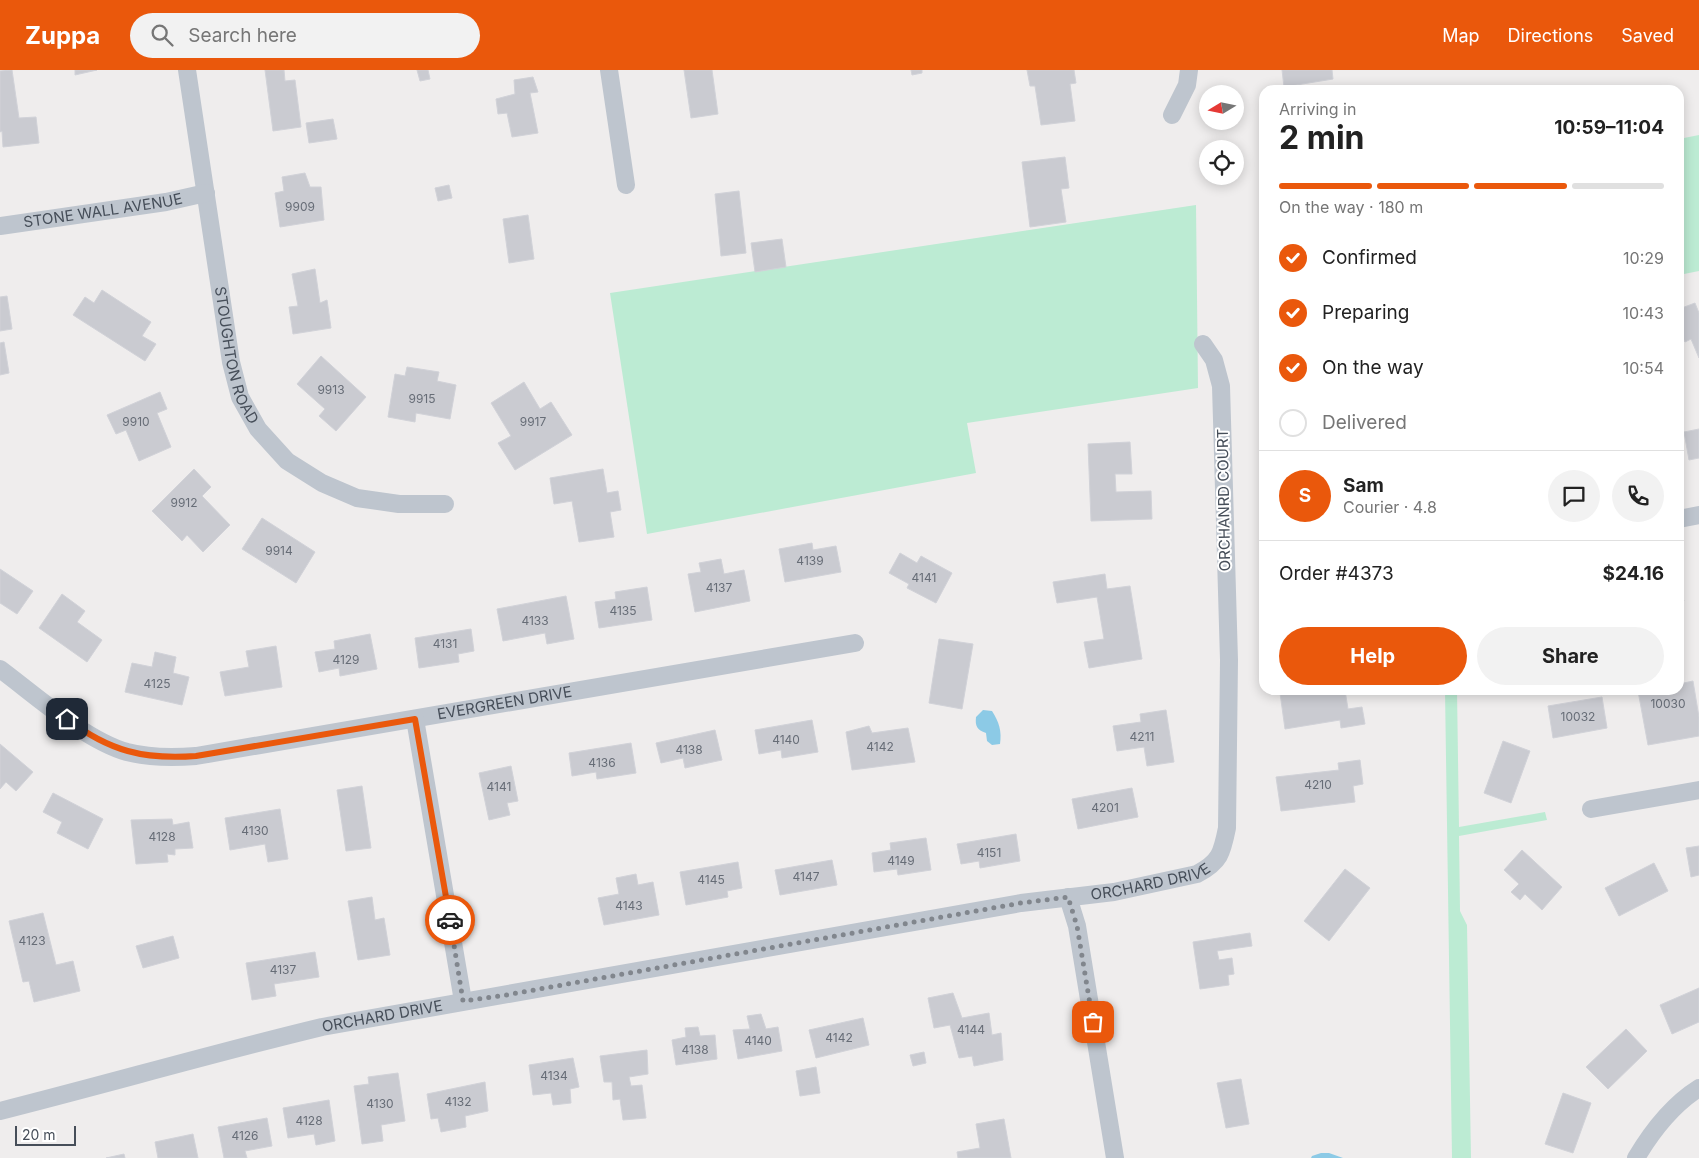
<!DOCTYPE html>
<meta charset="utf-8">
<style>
:root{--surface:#fff;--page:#f2f2f2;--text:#222;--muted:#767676;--line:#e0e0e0;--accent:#ea580c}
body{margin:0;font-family:Inter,sans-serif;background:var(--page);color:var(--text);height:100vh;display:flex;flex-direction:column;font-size:19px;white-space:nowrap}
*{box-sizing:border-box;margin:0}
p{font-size:16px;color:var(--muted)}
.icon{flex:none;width:28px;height:28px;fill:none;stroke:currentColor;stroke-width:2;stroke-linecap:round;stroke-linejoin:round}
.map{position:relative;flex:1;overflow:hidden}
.side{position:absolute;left:1259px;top:15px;width:425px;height:610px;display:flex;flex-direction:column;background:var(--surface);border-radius:15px;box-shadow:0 2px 12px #0003}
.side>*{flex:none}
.needle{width:32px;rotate:260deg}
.controls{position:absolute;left:1199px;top:15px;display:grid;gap:10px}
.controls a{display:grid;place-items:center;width:45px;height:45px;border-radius:50%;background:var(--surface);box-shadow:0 2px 12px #0003;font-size:25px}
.scale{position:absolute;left:15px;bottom:12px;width:61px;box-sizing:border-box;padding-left:5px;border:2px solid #464e59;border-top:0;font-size:14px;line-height:18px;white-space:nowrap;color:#464e59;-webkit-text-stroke:4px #fff;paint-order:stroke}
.pin{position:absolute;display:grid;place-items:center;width:42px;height:42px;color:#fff;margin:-21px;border-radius:10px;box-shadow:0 2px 8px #0006}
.courier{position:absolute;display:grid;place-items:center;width:50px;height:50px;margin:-25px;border:4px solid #ea580c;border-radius:50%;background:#fff;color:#222;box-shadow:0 1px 6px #0007}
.head em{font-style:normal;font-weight:700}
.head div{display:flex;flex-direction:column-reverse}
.head{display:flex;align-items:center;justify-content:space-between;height:85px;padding:0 20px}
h1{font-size:32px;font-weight:700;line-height:38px}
.bar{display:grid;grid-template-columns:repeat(4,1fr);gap:8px 5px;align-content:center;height:60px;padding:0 20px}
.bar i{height:6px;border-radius:4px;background:var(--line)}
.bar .on{background:var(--accent)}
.bar p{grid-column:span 4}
.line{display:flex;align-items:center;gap:12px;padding:0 20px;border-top:1px solid var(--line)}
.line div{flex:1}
.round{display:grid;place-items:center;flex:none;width:52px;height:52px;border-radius:26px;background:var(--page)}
ol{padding:0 20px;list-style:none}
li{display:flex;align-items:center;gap:15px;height:55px}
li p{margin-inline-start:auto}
li .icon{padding:5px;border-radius:50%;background:var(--accent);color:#fff;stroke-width:4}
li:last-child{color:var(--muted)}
li i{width:28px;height:28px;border:2px solid var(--line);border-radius:50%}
.primary-button{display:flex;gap:10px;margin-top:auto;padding:10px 20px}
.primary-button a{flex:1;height:58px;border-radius:30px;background:var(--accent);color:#fff;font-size:20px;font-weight:700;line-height:58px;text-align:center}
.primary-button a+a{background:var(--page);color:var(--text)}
header{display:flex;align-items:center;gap:30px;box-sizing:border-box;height:70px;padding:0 25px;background:var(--accent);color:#fff}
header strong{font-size:24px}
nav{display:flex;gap:28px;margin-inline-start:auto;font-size:18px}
.search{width:350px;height:45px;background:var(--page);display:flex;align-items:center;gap:12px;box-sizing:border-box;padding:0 18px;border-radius:28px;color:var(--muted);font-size:19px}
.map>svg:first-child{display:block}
.green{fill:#bcebd3}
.water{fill:#8ccae6}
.building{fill:#cacbd1;stroke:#d1d2d8}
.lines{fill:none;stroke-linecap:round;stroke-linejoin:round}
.minor{stroke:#bec5ce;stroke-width:18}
.done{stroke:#81868d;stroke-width:5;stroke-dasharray:0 9}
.route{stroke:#ea580c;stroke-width:6}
.labels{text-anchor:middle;stroke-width:4;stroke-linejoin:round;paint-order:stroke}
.number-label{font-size:12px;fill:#676d77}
.street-label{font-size:15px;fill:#464e59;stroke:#fff}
</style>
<header>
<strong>Zuppa</strong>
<div class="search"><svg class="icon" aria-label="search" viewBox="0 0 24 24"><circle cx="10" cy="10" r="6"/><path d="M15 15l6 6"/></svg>Search here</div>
<nav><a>Map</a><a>Directions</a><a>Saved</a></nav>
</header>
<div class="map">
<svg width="1699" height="1088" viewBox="0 0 1699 1088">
<rect width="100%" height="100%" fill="#efeded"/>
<!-- green -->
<g class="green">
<path d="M1699 65V201L1679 205V69Z"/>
<path d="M1196 135 1198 318 967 353 976 403 647 464 610 223Z"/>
<path d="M1445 620H1457L1459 757 1545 742 1547 750 1459 766 1460 841 1467 855 1471 1088H1452Z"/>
</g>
<!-- water -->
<g class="water">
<path d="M983 640 992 641C999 652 1002 661 1000 674L992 675 987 671 986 663C977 660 975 656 976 647Z"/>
<path d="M1321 1083H1329L1343 1088H1311L1312 1086Z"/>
</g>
<!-- building -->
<g class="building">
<path d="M12 0 19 48 36 47 39 73 3 77 2 61 0 62V1Z"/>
<path d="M75 0H97L75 5Z"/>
<path d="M265 0H284L285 11 295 10 301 57 273 61Z"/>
<path d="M417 0H428L430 9 420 11Z"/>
<path d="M684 0H712L718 44 691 48Z"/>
<path d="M911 0H922V3L912 5Z"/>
<path d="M1027 0H1074L1076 13 1070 14 1075 51 1041 55 1035 16H1030Z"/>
<path d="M1282 0H1332L1333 9 1284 17Z"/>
<path d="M533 7 538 22 530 23 538 63 512 67 507 43 498 44 496 29 515 24 514 10Z"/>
<path d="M333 49 337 69 309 73 306 53Z"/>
<path d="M1065 87 1069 118 1061 119 1066 152 1030 157 1022 92Z"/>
<path d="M305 103 310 117H321L324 150 280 157 275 123 284 121 282 107Z"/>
<path d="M449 115 452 128 438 131 435 118Z"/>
<path d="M739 121 746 183 721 186 715 124Z"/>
<path d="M528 145 534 189 509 193 503 149Z"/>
<path d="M782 169 786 197 755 202 751 173Z"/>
<path d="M315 199 320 233 327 230 331 258 293 264 289 237 298 236 292 204Z"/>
<path d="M102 220 151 252 142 266 156 274 145 291 73 245 85 227 94 233Z"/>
<path d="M7 226 12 259 0 261V227Z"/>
<path d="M1695 233 1699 243V288L1691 269 1685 272 1679 260V239Z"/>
<path d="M4 272 9 303 0 305V273Z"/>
<path d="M321 286 366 327 336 361 319 346 325 339 297 314Z"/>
<path d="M407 297 439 302 437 311 456 315 450 349 416 343 415 352 388 347 395 304 405 306Z"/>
<path d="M524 312 540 339 551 332 572 365 515 400 498 373 511 366 491 333Z"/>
<path d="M160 322 167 339 157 343 171 377 139 391 126 360 116 364 107 345Z"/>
<path d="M1699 359V388L1689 390 1684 362Z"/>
<path d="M1130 372 1132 404H1115L1116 422 1151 421 1152 449 1091 451 1088 374Z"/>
<path d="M194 399 211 417 202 426 230 455 203 482 187 465 182 471 152 441Z"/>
<path d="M603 399 607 423 618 421 621 440 610 442 614 467 579 472 572 431 554 434 550 408Z"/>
<path d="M262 448 315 482 296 513 242 479Z"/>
<path d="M812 473 813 480 836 476 841 502 785 512 779 479Z"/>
<path d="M900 483 917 493 921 486 952 503 936 533 907 518 909 514 889 503Z"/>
<path d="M721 489 724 504 744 500 750 531 695 542 688 504 701 502 699 493Z"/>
<path d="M0 499 33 521 17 544 0 533Z"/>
<path d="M1105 504 1107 519 1130 516 1142 589 1089 598 1084 572 1104 569 1097 527 1057 533 1053 512Z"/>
<path d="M647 517 652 550 599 558 595 532 616 529 615 522Z"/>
<path d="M1679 520 1684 531 1679 533Z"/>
<path d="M62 524 85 541 77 552 102 570 87 592 39 558Z"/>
<path d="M566 526 574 569 547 574 545 563 503 571 497 539Z"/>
<path d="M471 559 474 581 458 584 459 592 419 598 415 568Z"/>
<path d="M370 564 377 599 340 606 339 598 319 602 315 582 335 579 334 571Z"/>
<path d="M939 569 973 574 962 639 929 633Z"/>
<path d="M276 576 282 617 225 626 220 602 249 597 246 581Z"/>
<path d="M155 582 176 587 173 603 189 607 182 635 125 622 132 593 152 597Z"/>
<path d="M1693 611 1699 647V666L1648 675 1638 621 1679 620V614Z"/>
<path d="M1299 620H1345L1348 639 1362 637 1365 654 1341 658 1340 650 1285 659 1280 623Z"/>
<path d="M1602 627 1607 658 1553 668 1548 636Z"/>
<path d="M1166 640 1174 692 1147 696 1144 677 1117 681 1113 656 1141 652 1140 644Z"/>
<path d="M812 650 818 682 782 688 781 680 759 684 755 660Z"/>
<path d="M869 656 872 663 908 658 915 692 852 700 846 662Z"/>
<path d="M715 660 722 690 685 698 683 688 661 693 656 673Z"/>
<path d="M1503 671 1530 681 1511 733 1484 723Z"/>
<path d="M631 673 636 703 597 709 596 702 572 706 569 683Z"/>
<path d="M0 674 33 702 16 721 6 712 0 719Z"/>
<path d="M1360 690 1363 714 1353 716 1355 732 1281 741 1276 707 1339 700 1338 693Z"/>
<path d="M511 696 518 731 507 733 510 745 489 750 479 703Z"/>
<path d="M362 716 371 778 346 781 337 720Z"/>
<path d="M1132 718 1138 747 1078 759 1072 729Z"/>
<path d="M53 723 103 749 88 779 57 763 62 752 43 742Z"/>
<path d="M280 739 288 789 268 792 265 774 230 780 225 748Z"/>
<path d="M172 749 173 755 189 752 193 778 175 779V785L167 784 168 792 136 794 131 750Z"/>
<path d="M1016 764 1020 791 980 798 979 791 961 794 957 774Z"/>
<path d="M926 768 931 800 898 805 897 799 874 802 872 783 891 780 890 773Z"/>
<path d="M1699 776V805L1691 807 1686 778Z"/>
<path d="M1522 780 1562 817 1542 840 1525 824 1520 830 1511 822 1519 814 1504 800Z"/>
<path d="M832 790 837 815 780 825 775 800Z"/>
<path d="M738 792 742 818 727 821 728 827 686 835 680 802Z"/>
<path d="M1654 793 1668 821 1619 846 1605 818Z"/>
<path d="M1345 799 1370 818 1329 871 1304 851Z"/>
<path d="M636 804 638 815 653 812 659 845 604 855 598 828 619 824 616 808Z"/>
<path d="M372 827 375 850 384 848 390 885 358 890 348 831Z"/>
<path d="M43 843 56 895 73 891 80 921 34 932 29 911 23 912 9 851Z"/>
<path d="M1250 863 1252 876 1217 881 1219 890 1232 888 1234 904 1228 905 1229 915 1200 919 1193 872Z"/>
<path d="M173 866 179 888 143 898 136 876Z"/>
<path d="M315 882 319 907 274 914 276 926 252 930 246 893Z"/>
<path d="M1699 918V952L1672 964 1660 935Z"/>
<path d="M953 923 962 948 989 943 992 965 1001 963 1003 990 974 996 972 986 959 988 950 955 934 958 928 928Z"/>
<path d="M761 944 766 959 778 957 782 981 738 989 733 960 750 959 747 946Z"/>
<path d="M863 948 869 975 816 988 809 960Z"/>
<path d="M698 957 700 966 715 965 717 989 676 995 672 970 686 967 685 958Z"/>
<path d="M1626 959 1647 981 1608 1019 1586 997Z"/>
<path d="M647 980 648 1004 629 1007 631 1016 642 1015 646 1048 623 1050 620 1029 613 1030 612 1012H604L600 986Z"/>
<path d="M924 982 926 993 913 996 910 985Z"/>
<path d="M573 988 579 1017 570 1019 571 1033 553 1035 551 1023 533 1025 529 995Z"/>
<path d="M816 997 820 1023 800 1026 796 1001Z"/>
<path d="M398 1003 405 1051 381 1055 383 1071 362 1074 354 1016 369 1014 368 1007Z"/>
<path d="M1241 1009 1249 1054 1226 1058 1217 1013Z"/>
<path d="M485 1012 488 1041 465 1046 466 1057 441 1062 438 1048 431 1049 427 1024Z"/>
<path d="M1563 1023 1591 1033 1573 1083 1545 1074Z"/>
<path d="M329 1030 335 1071 316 1075 314 1064 288 1068 283 1038Z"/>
<path d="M267 1048 272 1076 245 1081 247 1088H224L218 1057Z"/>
<path d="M1004 1049 1011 1088H958L957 1082 980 1078 976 1054Z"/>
<path d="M193 1064 198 1088H158L155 1072Z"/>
<path d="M124 1084 125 1088H106Z"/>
</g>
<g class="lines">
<!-- minor -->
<g class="minor">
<path id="s1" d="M187 0 231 292 240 327 258 359 287 391 322 413 357 428 399 434H445"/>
<path d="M609 0 626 115"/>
<path d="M1172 45 1187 15 1189 0"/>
<path id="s2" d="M0 156 166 132 206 123"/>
<path d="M1679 449 1699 445"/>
<path id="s3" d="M0 599C35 625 85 670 127 682 150 688 172 688 196 686L855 573"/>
<path d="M415 649 463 931"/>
<path d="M1591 739 1699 720"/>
<path d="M1068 827 1077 856 1115 1088"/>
<path id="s4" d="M0 1041C107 1014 214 983 322 957L1021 833 1114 822 1197 804C1220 792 1222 783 1227 758L1229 590 1221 316 1214 290 1203 274"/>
<path d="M1636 1088C1652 1061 1672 1035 1699 1018"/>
</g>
</g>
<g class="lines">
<!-- done -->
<path class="done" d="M450 850 463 931 506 925 1021 833 1068 827 1077 856 1093 952"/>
<!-- route -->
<path class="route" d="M67 649C109 681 144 690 196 686L415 649 450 850"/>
</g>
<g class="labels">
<!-- number labels -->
<g class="number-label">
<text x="300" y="141">9909</text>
<text x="331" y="324">9913</text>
<text x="422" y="333">9915</text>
<text x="136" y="356">9910</text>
<text x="533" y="356">9917</text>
<text x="184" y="437">9912</text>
<text x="279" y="485">9914</text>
<text x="810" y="495">4139</text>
<text x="924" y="512">4141</text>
<text x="719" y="522">4137</text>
<text x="623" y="545">4135</text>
<text x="535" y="555">4133</text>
<text x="445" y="578">4131</text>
<text x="346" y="594">4129</text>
<text x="157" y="618">4125</text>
<text x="1668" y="638">10030</text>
<text x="1578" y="651">10032</text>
<text x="1142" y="671">4211</text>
<text x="786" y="674">4140</text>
<text x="880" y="681">4142</text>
<text x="689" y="684">4138</text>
<text x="602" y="697">4136</text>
<text x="1318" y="719">4210</text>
<text x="499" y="721">4141</text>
<text x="1105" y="742">4201</text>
<text x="255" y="765">4130</text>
<text x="162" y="771">4128</text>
<text x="989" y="787">4151</text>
<text x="901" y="795">4149</text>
<text x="806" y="811">4147</text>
<text x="711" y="814">4145</text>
<text x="629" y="840">4143</text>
<text x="32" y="875">4123</text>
<text x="283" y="904">4137</text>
<text x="971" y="964">4144</text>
<text x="839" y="972">4142</text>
<text x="758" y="975">4140</text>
<text x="695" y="984">4138</text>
<text x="554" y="1010">4134</text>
<text x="458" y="1036">4132</text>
<text x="380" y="1038">4130</text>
<text x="309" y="1055">4128</text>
<text x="245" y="1070">4126</text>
</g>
<!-- street labels -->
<g class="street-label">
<text dy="5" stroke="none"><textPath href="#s2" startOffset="104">STONE WALL AVENUE</textPath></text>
<text dy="5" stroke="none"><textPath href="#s1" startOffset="290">STOUGHTON ROAD</textPath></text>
<text transform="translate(1224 430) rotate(-91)" y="5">ORCHANRD COURT</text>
<text dy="5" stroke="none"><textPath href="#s3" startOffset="535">EVERGREEN DRIVE</textPath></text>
<text dy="5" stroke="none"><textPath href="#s4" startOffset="1174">ORCHARD DRIVE</textPath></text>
<text dy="5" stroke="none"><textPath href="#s4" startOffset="394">ORCHARD DRIVE</textPath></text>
</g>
</g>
</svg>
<div class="controls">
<a><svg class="needle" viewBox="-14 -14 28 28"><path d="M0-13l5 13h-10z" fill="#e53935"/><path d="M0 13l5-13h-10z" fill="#767676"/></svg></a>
<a><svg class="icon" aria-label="locate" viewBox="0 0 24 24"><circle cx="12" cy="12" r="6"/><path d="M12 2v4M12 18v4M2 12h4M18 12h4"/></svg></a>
</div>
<div class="scale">20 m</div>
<div class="pin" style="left:1093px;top:952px;background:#ea580c"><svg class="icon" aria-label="bag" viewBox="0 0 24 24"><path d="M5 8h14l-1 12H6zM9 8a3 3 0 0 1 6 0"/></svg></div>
<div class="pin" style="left:67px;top:649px;background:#1f2937"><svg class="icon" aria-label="home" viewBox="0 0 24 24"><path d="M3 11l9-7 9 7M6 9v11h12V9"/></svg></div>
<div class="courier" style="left:450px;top:850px"><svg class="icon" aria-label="car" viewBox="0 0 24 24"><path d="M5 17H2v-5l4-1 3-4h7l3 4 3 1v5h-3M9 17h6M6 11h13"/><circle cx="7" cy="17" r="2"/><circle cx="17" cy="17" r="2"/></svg></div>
<section class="side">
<div class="head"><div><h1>2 min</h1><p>Arriving in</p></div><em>10:59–11:04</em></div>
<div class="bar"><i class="on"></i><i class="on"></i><i class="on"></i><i></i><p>On the way · 180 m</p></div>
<ol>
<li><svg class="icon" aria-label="check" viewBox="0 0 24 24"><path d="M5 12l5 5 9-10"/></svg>Confirmed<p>10:29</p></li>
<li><svg class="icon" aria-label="check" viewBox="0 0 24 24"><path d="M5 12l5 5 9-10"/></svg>Preparing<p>10:43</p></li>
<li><svg class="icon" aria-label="check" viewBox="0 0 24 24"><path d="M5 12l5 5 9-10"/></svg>On the way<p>10:54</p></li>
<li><i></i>Delivered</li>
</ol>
<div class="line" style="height:90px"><b class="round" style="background:var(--accent);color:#fff">S</b><div><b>Sam</b><p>Courier · 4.8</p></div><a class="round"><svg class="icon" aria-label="chat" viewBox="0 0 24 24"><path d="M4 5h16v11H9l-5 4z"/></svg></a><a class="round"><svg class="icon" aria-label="phone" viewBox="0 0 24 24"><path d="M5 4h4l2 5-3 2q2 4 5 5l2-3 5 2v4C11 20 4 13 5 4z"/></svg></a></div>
<div class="line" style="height:65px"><div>Order #4373</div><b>$24.16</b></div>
<div class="primary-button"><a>Help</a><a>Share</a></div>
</section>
</div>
